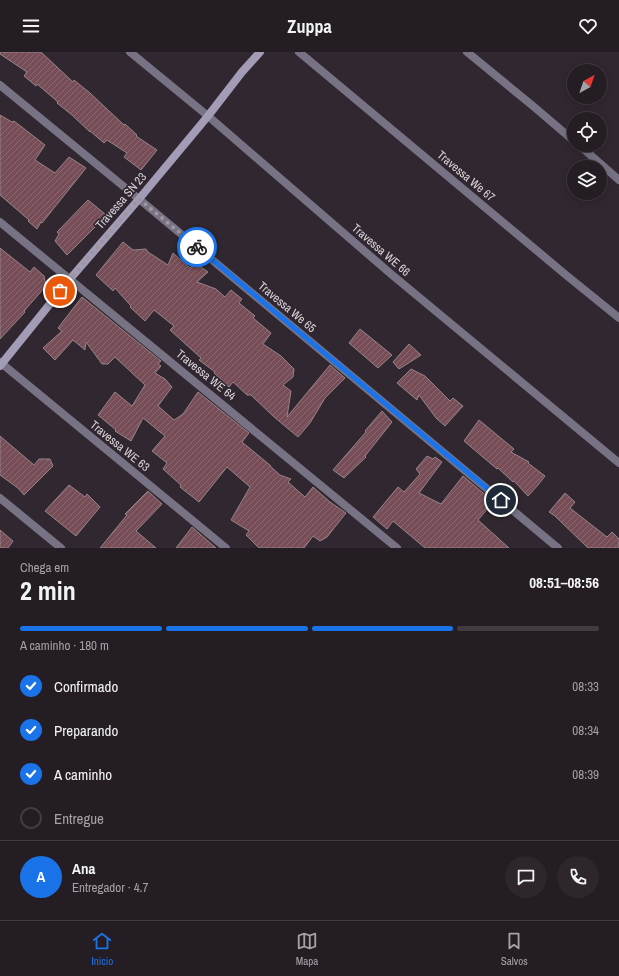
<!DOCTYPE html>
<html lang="pt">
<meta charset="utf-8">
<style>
:root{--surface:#251d24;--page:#2d262c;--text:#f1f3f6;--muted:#a3a2a6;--line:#423b41;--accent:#1a73e8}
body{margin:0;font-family:"Archivo Narrow",sans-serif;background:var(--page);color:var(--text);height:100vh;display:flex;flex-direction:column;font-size:15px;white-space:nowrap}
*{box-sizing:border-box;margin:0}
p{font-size:13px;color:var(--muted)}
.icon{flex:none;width:22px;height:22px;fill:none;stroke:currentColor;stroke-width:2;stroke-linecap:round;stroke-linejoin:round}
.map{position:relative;height:496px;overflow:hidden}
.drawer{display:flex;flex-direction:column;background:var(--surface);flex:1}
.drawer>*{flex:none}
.needle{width:26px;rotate:40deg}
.fabs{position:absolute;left:567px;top:12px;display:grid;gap:8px}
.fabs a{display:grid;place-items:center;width:40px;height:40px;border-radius:50%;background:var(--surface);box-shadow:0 2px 10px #0003,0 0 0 1px var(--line);font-size:20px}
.pin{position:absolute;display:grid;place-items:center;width:34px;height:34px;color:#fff;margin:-17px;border:2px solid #fff;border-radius:50%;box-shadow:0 1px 4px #0007}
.courier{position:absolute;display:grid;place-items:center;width:40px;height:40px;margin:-20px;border:3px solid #1a73e8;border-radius:50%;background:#fff;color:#222;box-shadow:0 1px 5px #0007}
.overview em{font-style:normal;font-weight:700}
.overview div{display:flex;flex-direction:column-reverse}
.overview{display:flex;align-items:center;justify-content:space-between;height:68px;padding:0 20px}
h1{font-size:26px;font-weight:700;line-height:30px}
.bar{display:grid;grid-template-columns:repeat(4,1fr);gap:6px 4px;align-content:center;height:48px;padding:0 20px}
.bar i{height:5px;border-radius:3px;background:var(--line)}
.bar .active{background:var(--accent)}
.bar p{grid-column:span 4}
.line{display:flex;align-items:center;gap:10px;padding:0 20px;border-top:1px solid var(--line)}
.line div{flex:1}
.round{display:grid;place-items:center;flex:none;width:42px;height:42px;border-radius:21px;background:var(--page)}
ol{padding:0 20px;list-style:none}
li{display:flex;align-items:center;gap:12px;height:44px}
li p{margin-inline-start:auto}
li .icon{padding:4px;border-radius:50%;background:var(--accent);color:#fff;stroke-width:4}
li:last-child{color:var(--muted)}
li i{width:22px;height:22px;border:2px solid var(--line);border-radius:50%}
header{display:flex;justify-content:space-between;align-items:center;height:52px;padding:0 20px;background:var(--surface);font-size:18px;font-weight:700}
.menu{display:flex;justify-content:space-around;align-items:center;height:56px;border-top:1px solid var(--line);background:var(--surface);font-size:11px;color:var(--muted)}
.menu a{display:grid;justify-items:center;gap:2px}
.menu .active{color:var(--accent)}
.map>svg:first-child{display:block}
.building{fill:url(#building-hatch);stroke:#968488}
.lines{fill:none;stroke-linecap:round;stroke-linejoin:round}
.street{stroke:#777384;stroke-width:8}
.secondary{stroke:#a29cb7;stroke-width:8}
.done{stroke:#9f979e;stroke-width:4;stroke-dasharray:0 7.2}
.route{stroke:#1a73e8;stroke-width:5}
.labels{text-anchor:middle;stroke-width:3.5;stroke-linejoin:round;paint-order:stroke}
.street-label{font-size:12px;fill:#dad3d9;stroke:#312730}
</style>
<header><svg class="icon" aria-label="menu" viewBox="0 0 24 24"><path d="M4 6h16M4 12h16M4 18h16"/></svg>Zuppa<svg class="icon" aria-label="heart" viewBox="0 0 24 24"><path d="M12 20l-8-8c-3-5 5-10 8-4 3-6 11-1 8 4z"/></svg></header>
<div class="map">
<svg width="619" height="496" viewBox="0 0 619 496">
<defs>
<pattern id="building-hatch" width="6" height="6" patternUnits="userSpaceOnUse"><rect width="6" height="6" fill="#774e58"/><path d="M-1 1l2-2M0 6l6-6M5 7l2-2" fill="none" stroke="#8a676f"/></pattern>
</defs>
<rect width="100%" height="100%" fill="#312730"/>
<!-- building -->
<g class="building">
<path d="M0 0H41L73 30 74 28 90 41 124 73 125 72 137 83 136 84 157 98 141 118 124 105 127 101 107 88 104 91 90 79V80L72 63 57 51 58 50 37 32 36 34 24 24 27 20 0 2Z"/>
<path d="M0 63 12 70 14 69 45 93 35 108 55 121 69 105 86 116 42 171 41 170 37 177 28 169 29 168 0 143Z"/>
<path d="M88 148 105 162 102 168 67 203 55 189 59 182 57 180Z"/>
<path d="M123 190 133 198 146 197 148 200 168 213 173 201 190 216 195 211 208 220 197 230 216 237 225 245 231 238 242 247 239 251 255 264 253 266 271 281 263 292 281 304 294 317 293 325 283 333 291 339 287 365 330 313 345 326 325 346 310 371 298 385 273 364 251 343H247L233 330 229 335 214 321 215 320 199 308 201 306 170 278 174 274 154 258 145 269 130 255 131 254 115 236 113 239 96 223Z"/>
<path d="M0 196 30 220 34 215 44 224 46 234 24 259 25 260 0 287Z"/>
<path d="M82 245 161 309 158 312 161 314 155 321 165 327 172 335 158 354 174 368 183 362 198 340 249 381 242 390 271 414H270L280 423 291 427 288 430 305 445 313 435 330 450 346 461 327 485 320 489 313 484 304 496H259L246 483 249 479 231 468 250 435 227 415 199 450 180 435 181 433 163 417 167 411 152 399 165 384 143 366 131 389 115 379 116 378 98 363 115 340 132 354 145 333 115 305 108 312H102L86 290 85 298 73 288 55 308 43 296 62 279 58 276Z"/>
<path d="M360 277 392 303 378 316 349 291Z"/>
<path d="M409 292 421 303 399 317 393 310Z"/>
<path d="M411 317 425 324 450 349 453 346 463 354 445 374 436 366 419 343 417 348 397 331Z"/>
<path d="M382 359 392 370 365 404 366 405 344 426 333 418 366 380 365 379Z"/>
<path d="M479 368 514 397 511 400 529 410 528 411 545 424 538 433 528 444 514 429 513 430 498 416 497 417 464 389Z"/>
<path d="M0 384 34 413 39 407H50L53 414 24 443 18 436 0 423Z"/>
<path d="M427 404 433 407 435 405 442 410 419 441 441 452 463 424 489 446 485 452 488 456 478 468 509 496H425L393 469 387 477 373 465 398 435 404 440 420 422 416 417Z"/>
<path d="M69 433 85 445 87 442 100 455 76 484 45 459Z"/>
<path d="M148 439 162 452 136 479 156 496H100L127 463 125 462Z"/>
<path d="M565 441 575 450 570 456 607 485 612 480 619 487V496H588L555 464 549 460Z"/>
<path d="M192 475 216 496H176Z"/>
<path d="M0 478 13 489 8 496H0Z"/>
</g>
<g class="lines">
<!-- street -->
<g class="street">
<path d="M130 0 208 64 391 222 619 411"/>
<path d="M299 0 566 223 619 266"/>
<path d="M467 0 533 54 574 89"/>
<path d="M0 33 139 147 558 496"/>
<path d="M579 93 619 128"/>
<path d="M0 170 397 496"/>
<path d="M0 310 226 496"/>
<path d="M0 446 61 496"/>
</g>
<!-- secondary -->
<path class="secondary" d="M0 314 70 227 139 147 208 64 242 20 260 0"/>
</g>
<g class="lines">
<!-- done -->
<path class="done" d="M60 239 139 147 197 195"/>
<!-- route -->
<path class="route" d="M197 195 501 448"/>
</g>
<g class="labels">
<!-- street labels -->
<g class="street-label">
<text transform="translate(466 124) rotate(40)" y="4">Travessa We 67</text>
<text transform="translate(121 149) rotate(-49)" y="4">Travessa SN 23</text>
<text transform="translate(381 198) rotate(41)" y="4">Travessa WE 66</text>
<text transform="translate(287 255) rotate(40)" y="4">Travessa We 65</text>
<text transform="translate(206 323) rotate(39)" y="4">Travessa WE 64</text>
<text transform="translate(120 394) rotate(39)" y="4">Travessa WE 63</text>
</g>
</g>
</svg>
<div class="fabs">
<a><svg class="needle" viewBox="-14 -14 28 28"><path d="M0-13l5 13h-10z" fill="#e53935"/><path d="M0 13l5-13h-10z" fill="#a3a2a6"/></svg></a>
<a><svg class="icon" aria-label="locate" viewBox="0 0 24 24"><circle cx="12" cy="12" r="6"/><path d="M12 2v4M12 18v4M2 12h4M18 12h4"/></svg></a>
<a><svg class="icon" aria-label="layers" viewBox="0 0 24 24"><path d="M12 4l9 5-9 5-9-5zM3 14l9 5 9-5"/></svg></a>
</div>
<div class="pin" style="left:60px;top:239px;background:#ea580c"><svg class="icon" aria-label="bag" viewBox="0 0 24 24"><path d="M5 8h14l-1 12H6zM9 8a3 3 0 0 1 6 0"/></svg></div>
<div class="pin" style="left:501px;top:448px;background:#1f2937"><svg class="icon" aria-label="home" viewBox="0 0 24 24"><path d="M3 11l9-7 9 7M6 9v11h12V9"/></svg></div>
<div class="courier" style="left:197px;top:195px"><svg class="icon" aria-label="bike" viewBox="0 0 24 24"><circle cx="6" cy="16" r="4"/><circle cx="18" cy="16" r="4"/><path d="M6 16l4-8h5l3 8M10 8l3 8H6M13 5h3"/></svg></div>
</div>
<section class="drawer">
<div class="overview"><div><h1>2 min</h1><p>Chega em</p></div><em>08:51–08:56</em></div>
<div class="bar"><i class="active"></i><i class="active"></i><i class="active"></i><i></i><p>A caminho · 180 m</p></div>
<ol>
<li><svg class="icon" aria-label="check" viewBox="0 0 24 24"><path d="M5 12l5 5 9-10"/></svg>Confirmado<p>08:33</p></li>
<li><svg class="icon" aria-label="check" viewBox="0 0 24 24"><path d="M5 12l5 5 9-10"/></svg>Preparando<p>08:34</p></li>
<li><svg class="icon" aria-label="check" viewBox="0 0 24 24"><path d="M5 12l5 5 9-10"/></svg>A caminho<p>08:39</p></li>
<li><i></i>Entregue</li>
</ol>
<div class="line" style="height:72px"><b class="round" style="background:var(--accent);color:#fff">A</b><div><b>Ana</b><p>Entregador · 4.7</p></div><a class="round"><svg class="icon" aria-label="chat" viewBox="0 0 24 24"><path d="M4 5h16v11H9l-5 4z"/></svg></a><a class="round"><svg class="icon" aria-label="phone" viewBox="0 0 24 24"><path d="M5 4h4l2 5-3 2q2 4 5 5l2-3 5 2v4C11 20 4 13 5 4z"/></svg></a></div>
</section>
<nav class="menu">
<a class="active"><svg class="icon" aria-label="home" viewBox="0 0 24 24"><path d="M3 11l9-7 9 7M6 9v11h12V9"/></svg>Início</a>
<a><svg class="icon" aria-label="map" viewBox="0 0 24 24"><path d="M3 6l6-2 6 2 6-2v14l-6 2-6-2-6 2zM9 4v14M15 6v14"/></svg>Mapa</a>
<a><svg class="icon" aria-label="saved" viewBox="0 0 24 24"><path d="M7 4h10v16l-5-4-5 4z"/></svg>Salvos</a>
</nav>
